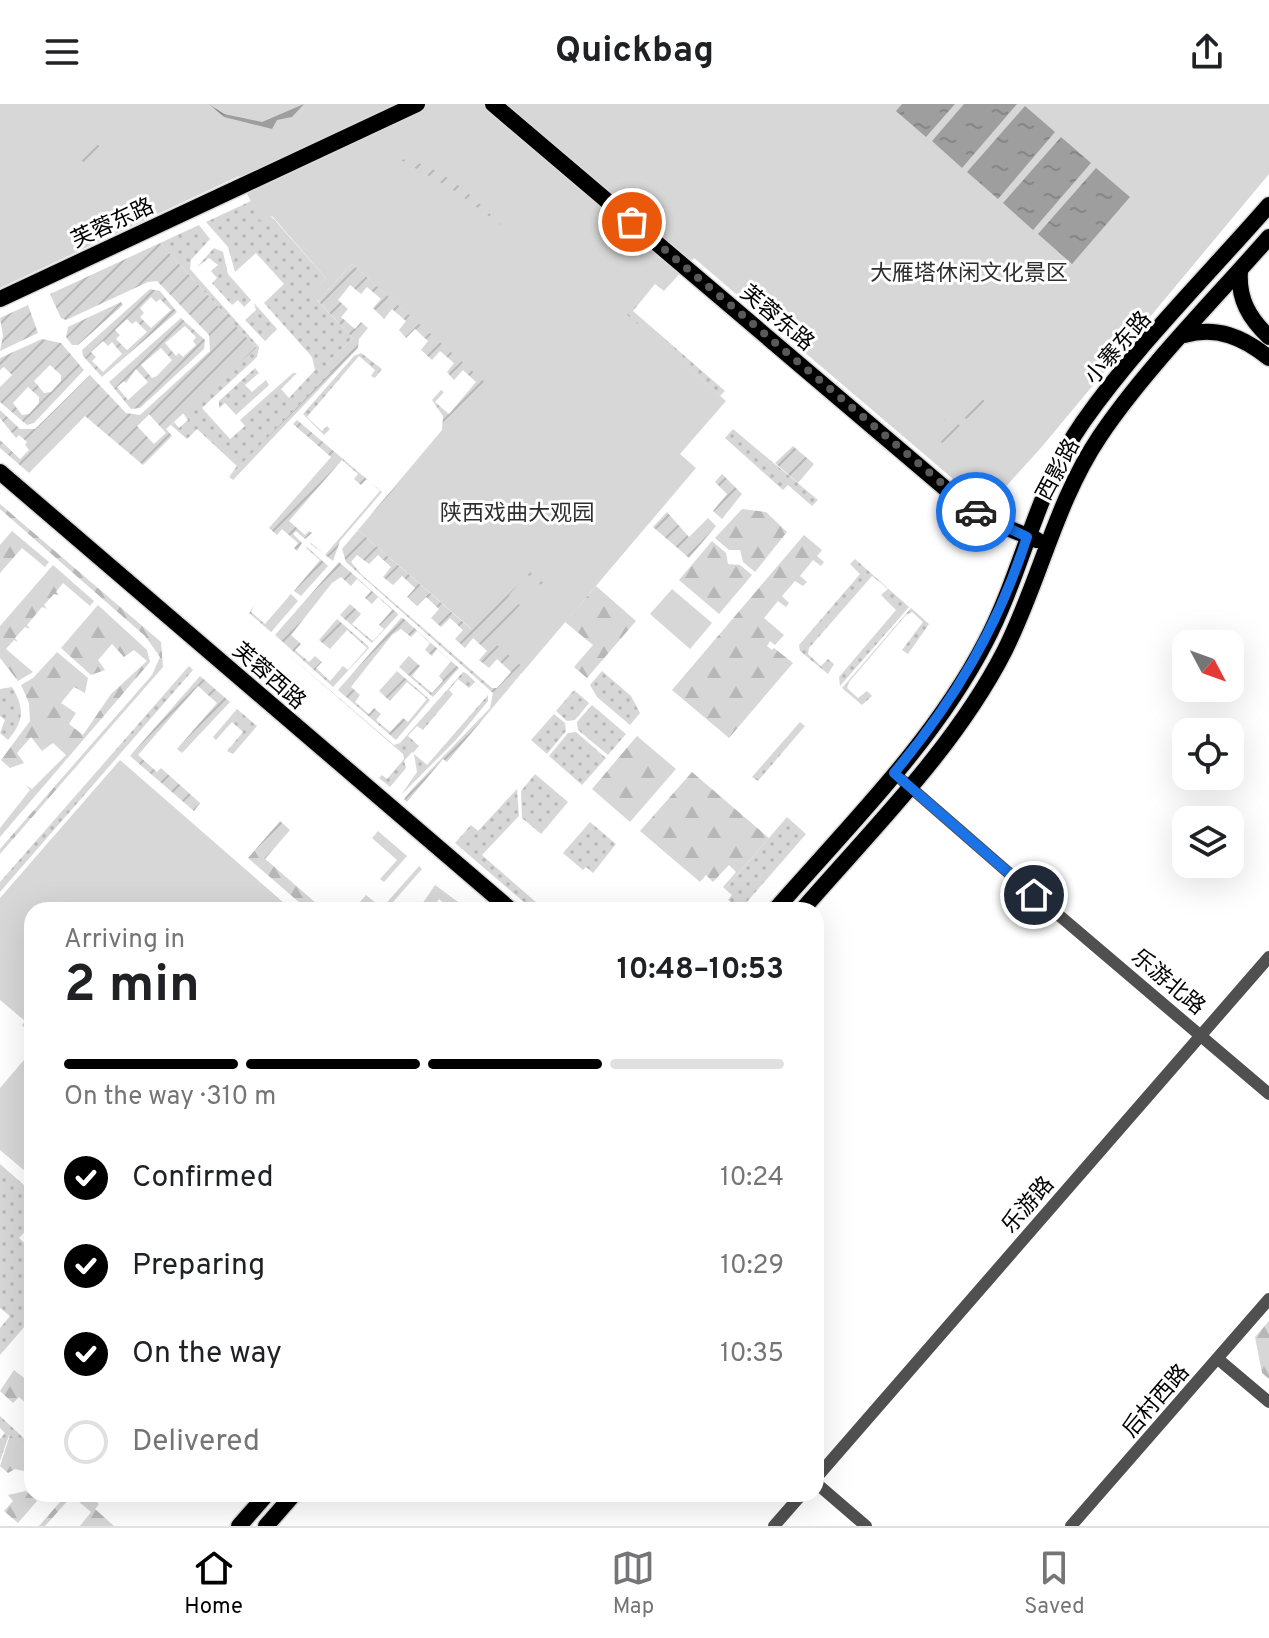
<!DOCTYPE html>
<meta charset="utf-8">
<style>
:root{--surface:#fff;--page:#f6f6f6;--text:#202124;--muted:#757577;--line:#e0e0e0;--accent:#000}
body{margin:0;font-family:Overpass,"Noto Sans SC",sans-serif;background:var(--page);color:var(--text);height:100vh;display:flex;flex-direction:column;font-size:30px;white-space:nowrap}
*{box-sizing:border-box;margin:0}
p{font-size:26px;color:var(--muted)}
.icon{flex:none;width:44px;height:44px;fill:none;stroke:currentColor;stroke-width:2;stroke-linecap:round;stroke-linejoin:round}
.map{position:relative;flex:1;overflow:hidden}
.drawer{position:absolute;left:24px;top:798px;width:800px;height:600px;display:flex;flex-direction:column;background:var(--surface);border-radius:24px;box-shadow:0 8px 32px #0002}
.drawer>*{flex:none}
.needle{width:52px;rotate:131deg}
.controls{position:absolute;left:1172px;top:526px;display:grid;gap:16px}
.controls a{display:grid;place-items:center;width:72px;height:72px;border-radius:16px;background:var(--surface);box-shadow:0 8px 32px #0002;font-size:40px}
.pin{position:absolute;display:grid;place-items:center;width:68px;height:68px;color:#fff;margin:-34px;border:4px solid #fff;border-radius:50%;box-shadow:0 2px 8px #0007}
.courier{position:absolute;display:grid;place-items:center;width:80px;height:80px;margin:-40px;border:6px solid #1a73e8;border-radius:50%;background:#fff;color:#222;box-shadow:0 2px 10px #0007}
.summary em{font-style:normal;font-weight:700}
.summary div{display:flex;flex-direction:column-reverse}
.summary{display:flex;align-items:center;justify-content:space-between;height:136px;padding:0 40px}
h1{font-size:52px;font-weight:700;line-height:60px}
.bar{display:grid;grid-template-columns:repeat(4,1fr);gap:12px 8px;align-content:center;height:96px;padding:0 40px}
.bar i{height:10px;border-radius:6px;background:var(--line)}
.bar .on{background:var(--accent)}
.bar p{grid-column:span 4}
ol{padding:0 40px;list-style:none}
li{display:flex;align-items:center;gap:24px;height:88px}
li p{margin-inline-start:auto}
li .icon{padding:8px;border-radius:50%;background:var(--accent);color:#fff;stroke-width:4}
li:last-child{color:var(--muted)}
li i{width:44px;height:44px;border:4px solid var(--line);border-radius:50%}
header{display:flex;justify-content:space-between;align-items:center;height:104px;padding:0 40px;background:var(--surface);font-size:36px;font-weight:700}
.menu{display:flex;justify-content:space-around;align-items:center;height:112px;border-top:2px solid var(--line);background:var(--surface);font-size:22px;color:var(--muted)}
.menu a{display:grid;justify-items:center;gap:4px}
.menu .on{color:var(--accent)}
.map>svg:first-child{display:block}
.grass{fill:url(#grass-dots)}
.forest{fill:url(#forest-firs)}
.park{fill:#d7d7d7}
.garden{fill:url(#garden-furrows);fill-rule:evenodd}
.water{fill:url(#water-ripples)}
.lines{fill:none;stroke-linecap:round;stroke-linejoin:round}
.major-casing{stroke:#dbdbdb;stroke-width:19}
.minor{stroke:#505050;stroke-width:12}
.major{stroke:#000;stroke-width:16}
.done{stroke:#595959;stroke-width:8;stroke-dasharray:0 14.4}
.route{stroke:#1a73e8;stroke-width:10}
.labels{text-anchor:middle;stroke-width:6;stroke-linejoin:round;paint-order:stroke}
.street-label{font-size:22px;fill:#000;stroke:#fff}
.park-label{font-size:22px;fill:#2e2e2e;stroke:#fff}
</style>
<header><svg class="icon" aria-label="menu" viewBox="0 0 24 24"><path d="M4 6h16M4 12h16M4 18h16"/></svg>Quickbag<svg class="icon" aria-label="share" viewBox="0 0 24 24"><path d="M12 15V3M7 8l5-5 5 5M5 13v7h14v-7"/></svg></header>
<div class="map">
<svg width="1269" height="1422" viewBox="0 0 1269 1422">
<defs>
<pattern id="grass-dots" width="8" height="8" patternUnits="userSpaceOnUse" patternTransform="scale(2)"><rect width="8" height="8" fill="#d7d7d7"/><path d="M2 2h.1M6 6h.1" fill="none" stroke="#b7b7b7" stroke-width="1.8" stroke-linecap="round"/></pattern>
<pattern id="forest-firs" width="22" height="20" patternUnits="userSpaceOnUse" patternTransform="scale(2)"><rect width="22" height="20" fill="#d7d7d7"/><path d="M5 1l3.5 6h-7zM16 11l3.5 6h-7z" fill="#b7b7b7"/></pattern>
<pattern id="garden-furrows" width="10" height="10" patternUnits="userSpaceOnUse" patternTransform="scale(2)"><rect width="10" height="10" fill="#d7d7d7"/><path d="M-1 1l2-2M0 10L10 0M9 11l2-2" fill="none" stroke="#b7b7b7"/></pattern>
<pattern id="water-ripples" width="26" height="14" patternUnits="userSpaceOnUse" patternTransform="scale(2)"><rect width="26" height="14" fill="#9e9e9e"/><path d="M2 4q2-2 4 0t4 0M15 11q2-2 4 0t4 0" fill="none" stroke="#868686"/></pattern>
</defs>
<rect width="100%" height="100%" fill="#fff"/>
<!-- grass -->
<g class="grass">
<path d="M251 97 271 112 326 174 311 190 353 234 327 259 333 266 229 373 237 362 197 325 187 335 171 321 174 318 179 324 188 316 183 309 255 243 160 139 199 121 210 135 191 156 190 165 259 243 257 253 202 304 230 335 245 322 240 316 293 269H297L281 285 289 294 315 266 312 253 264 199 284 180 256 149 235 168 228 143 206 118Z"/>
<path d="M214 144 223 148 228 170 251 196 244 203 238 196 232 201 212 179 217 174 211 167 218 161 209 154 197 163Z"/>
<path d="M652 176 664 187 655 180 633 207 725 287 720 292 624 209Z"/>
<path d="M254 199 277 225 265 237 245 216 256 206Z"/>
<path d="M361 249 382 265 375 274 371 272 375 266 359 252 307 313 322 327 327 322 330 325 324 331 303 310 354 252Z"/>
<path d="M255 264 259 269 245 281 252 288 266 276 269 281 236 311 225 299 219 304V297Z"/>
<path d="M733 325 818 396 812 402 788 381 783 386 725 334Z"/>
<path d="M855 455 909 503 840 582 839 573 896 506 881 491 888 485 872 472 809 544 808 550 821 562 828 555 834 560 828 570 800 547 799 541 860 470 850 460Z"/>
<path d="M911 504 929 520 908 550 902 546 923 518 912 508 906 511 849 578 847 584 858 594 867 587 872 592 862 601 842 584Z"/>
<path d="M276 540 394 641 400 639 463 568 466 569 487 589 475 578 469 584 458 575 449 586 453 590 423 626 417 622 408 632 419 642 413 649 427 661 488 591V597L456 636 401 691 417 668 414 650 412 648 404 657 406 664 390 683 379 674 382 671 387 675 404 655 403 650Z"/>
<path d="M189 562 193 566 0 788V778Z"/>
<path d="M602 567 631 592 640 609 630 621 597 593 590 581Z"/>
<path d="M12 583C25 605 24 617 8 636L0 629 5 616 0 612V585Z"/>
<path d="M574 586 589 599 575 616 567 617 556 607Z"/>
<path d="M592 601 626 630 608 651 578 626 577 618Z"/>
<path d="M237 605 257 622 233 650 227 647 243 628 232 618 216 636 213 633Z"/>
<path d="M554 610 565 619 566 627 547 650 531 636Z"/>
<path d="M800 618 805 622 758 677 752 673Z"/>
<path d="M576 628 606 654 582 681 549 652 568 629Z"/>
<path d="M535 670 568 698 541 730 522 714 521 687Z"/>
<path d="M517 685 519 712 482 751 545 806H533L455 739 471 721 478 727Z"/>
<path d="M787 713 806 730 740 806 728 796 732 791 725 785Z"/>
<path d="M590 718 616 740 593 769 586 763 583 766 563 749Z"/>
<path d="M0 1060 32 1088V1120L19 1134 32 1146V1214L0 1251V1224L10 1212 0 1204Z"/>
<path d="M0 1312 32 1342V1351L9 1331 0 1357V1335L5 1329 0 1324Z"/>
</g>
<!-- forest -->
<g class="forest">
<path d="M0 400 161 538 163 563 0 750V745L152 571 160 553 145 532 0 405Z"/>
<path d="M742 405 766 408 787 428 755 468 743 458 740 446H729L715 434Z"/>
<path d="M12 427 49 458 45 463 22 444 0 469V441Z"/>
<path d="M804 431 822 446 817 452 824 458 821 462 813 456 800 472 807 478 803 482 795 477 782 492 789 499 786 503 778 497 764 514 784 531 775 541 770 537 767 542 772 546 774 544 793 559 729 634 672 586Z"/>
<path d="M712 437 726 449 728 460 740 461 752 471 719 510 679 476Z"/>
<path d="M53 461 94 497 90 502 63 479 56 488 59 491 54 490 44 501 47 505 42 503 27 521 30 525 25 523 15 534 18 538 14 536 6 545 33 568 18 577 0 554V522Z"/>
<path d="M596 482 636 517 587 574 574 563 593 541 565 518Z"/>
<path d="M98 501 147 546 150 558 0 733V724L30 686 26 681 32 685 66 651 53 639 42 647 31 633 17 649 24 659 10 664 1 656 30 617 29 599 21 581 33 574 57 548 88 574 85 589 74 583 61 599 76 609 69 620 83 631 111 590 147 557 134 546 124 553 112 540 98 556 105 566 91 571 61 544Z"/>
<path d="M637 632 676 665 630 718 592 685Z"/>
<path d="M692 668 769 734 725 785 723 783 736 768 729 761 713 778 706 771 700 778 640 727Z"/>
<path d="M255 746 324 806H308L248 754Z"/>
<path d="M1269 1217V1275L1262 1269 1255 1233Z"/>
<path d="M14 1266 32 1280 24 1295 32 1305 19 1293 13 1299 0 1287Z"/>
<path d="M10 1331 32 1351V1357L24 1367 15 1365 8 1369 0 1362Z"/>
<path d="M26 1387 37 1397 18 1419 4 1407 13 1397 8 1391Z"/>
<path d="M67 1390H88L99 1400 95 1405 114 1422H80L91 1408 72 1392 45 1422H39Z"/>
</g>
<!-- park -->
<g class="park">
<path d="M0 0H1269V70L1040 345 999 390 989 395 972 391 694 154 664 187 652 177 625 209 726 297 680 350 696 364 522 569 358 426 486 280 352 160 318 197 310 190 326 174 272 112 260 117 239 72 0 184Z"/>
<path d="M672 485 712 519 690 545 650 510Z"/>
<path d="M120 656 292 806H32V1073L0 1046V984L24 956 28 928 22 921 25 917 0 896V794Z"/>
<path d="M378 727 407 752 384 778 380 775 397 756 372 734Z"/>
<path d="M419 762 422 765 386 806H353L366 791 382 804Z"/>
<path d="M435 781 469 806H452L439 795 432 806H418Z"/>
</g>
<!-- garden -->
<g class="garden">
<path d="M93 37 102 44 93 65 76 53Z"/>
<path d="M399 55C440 59 474 93 502 122L452 85Z"/>
<path d="M160 139 256 244 166 325 172 332 143 361 85 312 29 369 0 344V336L20 355 29 346 25 341 27 338 19 331 16 334 0 314V306L20 325H35L90 271 126 309 140 311 210 247 209 231 157 177 148 178 66 216 61 214 50 190ZM149 310 166 329 154 340 137 322Z"/>
<path d="M352 160 487 280 358 426 471 525 524 463 547 482 545 484 527 470 509 491 520 501 490 535 525 565 447 658 443 655 407 698 404 695 412 685 490 604 493 589 346 458 342 445 442 326 443 312 432 296 441 286 444 288 435 298 449 310 476 278 463 266 454 276 447 268 454 259 440 247 432 256 421 246 428 237 415 225 406 234 399 226 406 217 392 205 384 215 373 204 381 195 367 183 361 190 350 181 338 196 348 205 341 213 355 225 361 218 368 224 359 235 358 244 233 376 229 373 332 267 326 260 353 234 318 197ZM357 451 369 460 378 451 391 463 383 473 393 481 402 472 415 484 407 493 417 502 426 493 439 505 431 514 441 523 450 514 463 526 455 535 465 544 473 534 487 547 479 556 489 564 497 555 511 568 497 584H492L361 470 351 458Z"/>
<path d="M150 185 160 187 177 208 102 273 83 252 82 246ZM151 193 156 198 160 195 171 206 151 224 140 213 144 209 140 204ZM127 215 132 220 136 217 147 228 127 246 116 235 120 231 115 226ZM103 237 108 242 112 238 122 250 103 268 92 257 96 253 91 248Z"/>
<path d="M121 198 123 201 78 241H72L66 233 68 223Z"/>
<path d="M28 201 38 229 0 247 3 232 0 214Z"/>
<path d="M181 214 205 236 204 245 140 304 131 305 109 278ZM185 222 196 233 193 237 196 241 183 253 179 249 176 252 165 239ZM161 244 172 256 157 272 152 274 141 261ZM136 265 148 278 128 296 117 283 124 277 126 279Z"/>
<path d="M42 235 61 239 84 266 34 319 27 321 0 298V283L12 271 4 263 0 266V254ZM50 261 61 271V277L51 288 44 289 34 277ZM28 283 39 293V299L29 310 22 311 13 299Z"/>
<path d="M978 291 988 300 972 319 964 313 958 320 966 326 949 345 933 331 946 315 953 320Z"/>
<path d="M297 316 382 388 340 437 333 457 312 441 310 440 316 432 311 439 325 451 380 387 367 375 361 381 354 375 358 370 342 356 289 417 305 431 309 427 312 429 305 435 296 427 293 430 302 439 297 447 294 444 298 439 282 425 277 431 269 424 331 353 293 320Z"/>
<path d="M793 342 814 360 798 379 775 359Z"/>
<path d="M722 370 742 390 722 415 713 407 727 390 715 378Z"/>
<path d="M667 408 689 433 708 414 716 422 689 454 653 423Z"/>
<path d="M307 443 328 462 301 492 294 487 320 456 306 444 300 450Z"/>
<path d="M339 458 397 509 398 511 372 539 340 511 350 500 361 510 352 520 373 537 384 525 379 521 392 506 378 493 372 500 365 494 371 487 357 475 351 482 341 473 332 479 291 531 301 540 295 546 309 558 315 552 322 558 316 564 330 577 343 562 348 566 367 544 347 526 330 545 319 536 337 515 368 542 369 544 333 583 275 531Z"/>
<path d="M291 490 298 497 271 528 249 509 255 500 251 508 265 520Z"/>
<path d="M401 514H403L459 564 433 593 399 563 409 552 420 562 412 572 432 589 443 577 439 572 451 557 437 545 432 552 425 546 430 539 417 527 411 533 401 525 392 531 351 583 360 591 355 598 369 610 374 604 381 610 376 616 390 628 403 614 408 618 427 595 407 578 390 597 379 587 397 567 430 596 396 636 338 586Z"/>
<path d="M200 572 230 598 182 649 177 645 217 599 198 582 138 651 157 668 161 664 200 699 194 707 130 652Z"/>
<path d="M280 717 290 726 265 755 255 746Z"/>
</g>
<!-- water -->
<g class="water">
<path d="M209 0 224 10 262 18 304 0 292 13 277 16 272 25 224 13Z"/>
<path d="M902 0H955L926 33 896 7Z"/>
<path d="M964 0H1017L962 64 932 37Z"/>
<path d="M1025 2 1055 28 998 95 967 68Z"/>
<path d="M1061 33 1091 59 1033 126 1003 99Z"/>
<path d="M1096 64 1130 93 1072 160 1038 130Z"/>
</g>
<g class="lines">
<defs>
<g id="major">
<path d="M493 0 953 391 988 416 1037 436"/>
<path d="M1240 167C1238 195 1249 214 1269 233"/>
<path d="M0 195 417 0"/>
<path d="M1184 231C1217 222 1243 233 1269 254"/>
<path d="M0 368 511 806"/>
<path d="M775 806C849 721 933 639 985 539 1023 467 1036 385 1083 318 1137 241 1208 171 1269 101"/>
<path d="M802 806C873 724 954 645 1004 548 1040 477 1055 399 1100 332 1145 265 1215 195 1269 133"/>
<path d="M239 1422 267 1390"/>
<path d="M266 1422 294 1390"/>
</g>
</defs>
<!-- major casing -->
<use href="#major" class="major-casing"/>
<!-- minor -->
<g class="minor">
<path d="M894 669 1034 791"/>
<path d="M1041 796 1269 990"/>
<path d="M1218 1255 1269 1298"/>
<path d="M816 1374 1269 853"/>
<path d="M816 1379 866 1422"/>
<path d="M774 1422 802 1390"/>
<path d="M1071 1422 1269 1195"/>
</g>
<!-- major -->
<use href="#major" class="major"/>
</g>
<g class="lines">
<!-- done -->
<path class="done" d="M632 118 976 408"/>
<!-- route -->
<path class="route" d="M976 408 1027 433C998 523 955 596 894 669L1034 791"/>
</g>
<g class="labels">
<!-- street labels -->
<g class="street-label">
<text transform="translate(112 118) rotate(-25)" y="8">芙蓉东路</text>
<text transform="translate(778 213) rotate(40)" y="8">芙蓉东路</text>
<text transform="translate(1117 243) rotate(-49)" y="8">小寨东路</text>
<text transform="translate(1057 365) rotate(-62)" y="8">西影路</text>
<text transform="translate(270 571) rotate(41)" y="8">芙蓉西路</text>
<text transform="translate(1169 877) rotate(40)" y="8">乐游北路</text>
<text transform="translate(1027 1100) rotate(-49)" y="8">乐游路</text>
<text transform="translate(1155 1296) rotate(-49)" y="8">后村西路</text>
</g>
<!-- park labels -->
<g class="park-label">
<text x="969" y="176">大雁塔休闲文化景区</text>
<text x="517" y="416">陕西戏曲大观园</text>
</g>
</g>
</svg>
<div class="controls">
<a><svg class="needle" viewBox="-14 -14 28 28"><path d="M0-13l5 13h-10z" fill="#e53935"/><path d="M0 13l5-13h-10z" fill="#757577"/></svg></a>
<a><svg class="icon" aria-label="locate" viewBox="0 0 24 24"><circle cx="12" cy="12" r="6"/><path d="M12 2v4M12 18v4M2 12h4M18 12h4"/></svg></a>
<a><svg class="icon" aria-label="layers" viewBox="0 0 24 24"><path d="M12 4l9 5-9 5-9-5zM3 14l9 5 9-5"/></svg></a>
</div>
<div class="pin" style="left:632px;top:118px;background:#ea580c"><svg class="icon" aria-label="bag" viewBox="0 0 24 24"><path d="M5 8h14l-1 12H6zM9 8a3 3 0 0 1 6 0"/></svg></div>
<div class="pin" style="left:1034px;top:791px;background:#1f2937"><svg class="icon" aria-label="home" viewBox="0 0 24 24"><path d="M3 11l9-7 9 7M6 9v11h12V9"/></svg></div>
<div class="courier" style="left:976px;top:408px"><svg class="icon" aria-label="car" viewBox="0 0 24 24"><path d="M5 17H2v-5l4-1 3-4h7l3 4 3 1v5h-3M9 17h6M6 11h13"/><circle cx="7" cy="17" r="2"/><circle cx="17" cy="17" r="2"/></svg></div>
<section class="drawer">
<div class="summary"><div><h1>2 min</h1><p>Arriving in</p></div><em>10:48–10:53</em></div>
<div class="bar"><i class="on"></i><i class="on"></i><i class="on"></i><i></i><p>On the way · 310 m</p></div>
<ol>
<li><svg class="icon" aria-label="check" viewBox="0 0 24 24"><path d="M5 12l5 5 9-10"/></svg>Confirmed<p>10:24</p></li>
<li><svg class="icon" aria-label="check" viewBox="0 0 24 24"><path d="M5 12l5 5 9-10"/></svg>Preparing<p>10:29</p></li>
<li><svg class="icon" aria-label="check" viewBox="0 0 24 24"><path d="M5 12l5 5 9-10"/></svg>On the way<p>10:35</p></li>
<li><i></i>Delivered</li>
</ol>
</section>
</div>
<nav class="menu">
<a class="on"><svg class="icon" aria-label="home" viewBox="0 0 24 24"><path d="M3 11l9-7 9 7M6 9v11h12V9"/></svg>Home</a>
<a><svg class="icon" aria-label="map" viewBox="0 0 24 24"><path d="M3 6l6-2 6 2 6-2v14l-6 2-6-2-6 2zM9 4v14M15 6v14"/></svg>Map</a>
<a><svg class="icon" aria-label="saved" viewBox="0 0 24 24"><path d="M7 4h10v16l-5-4-5 4z"/></svg>Saved</a>
</nav>
